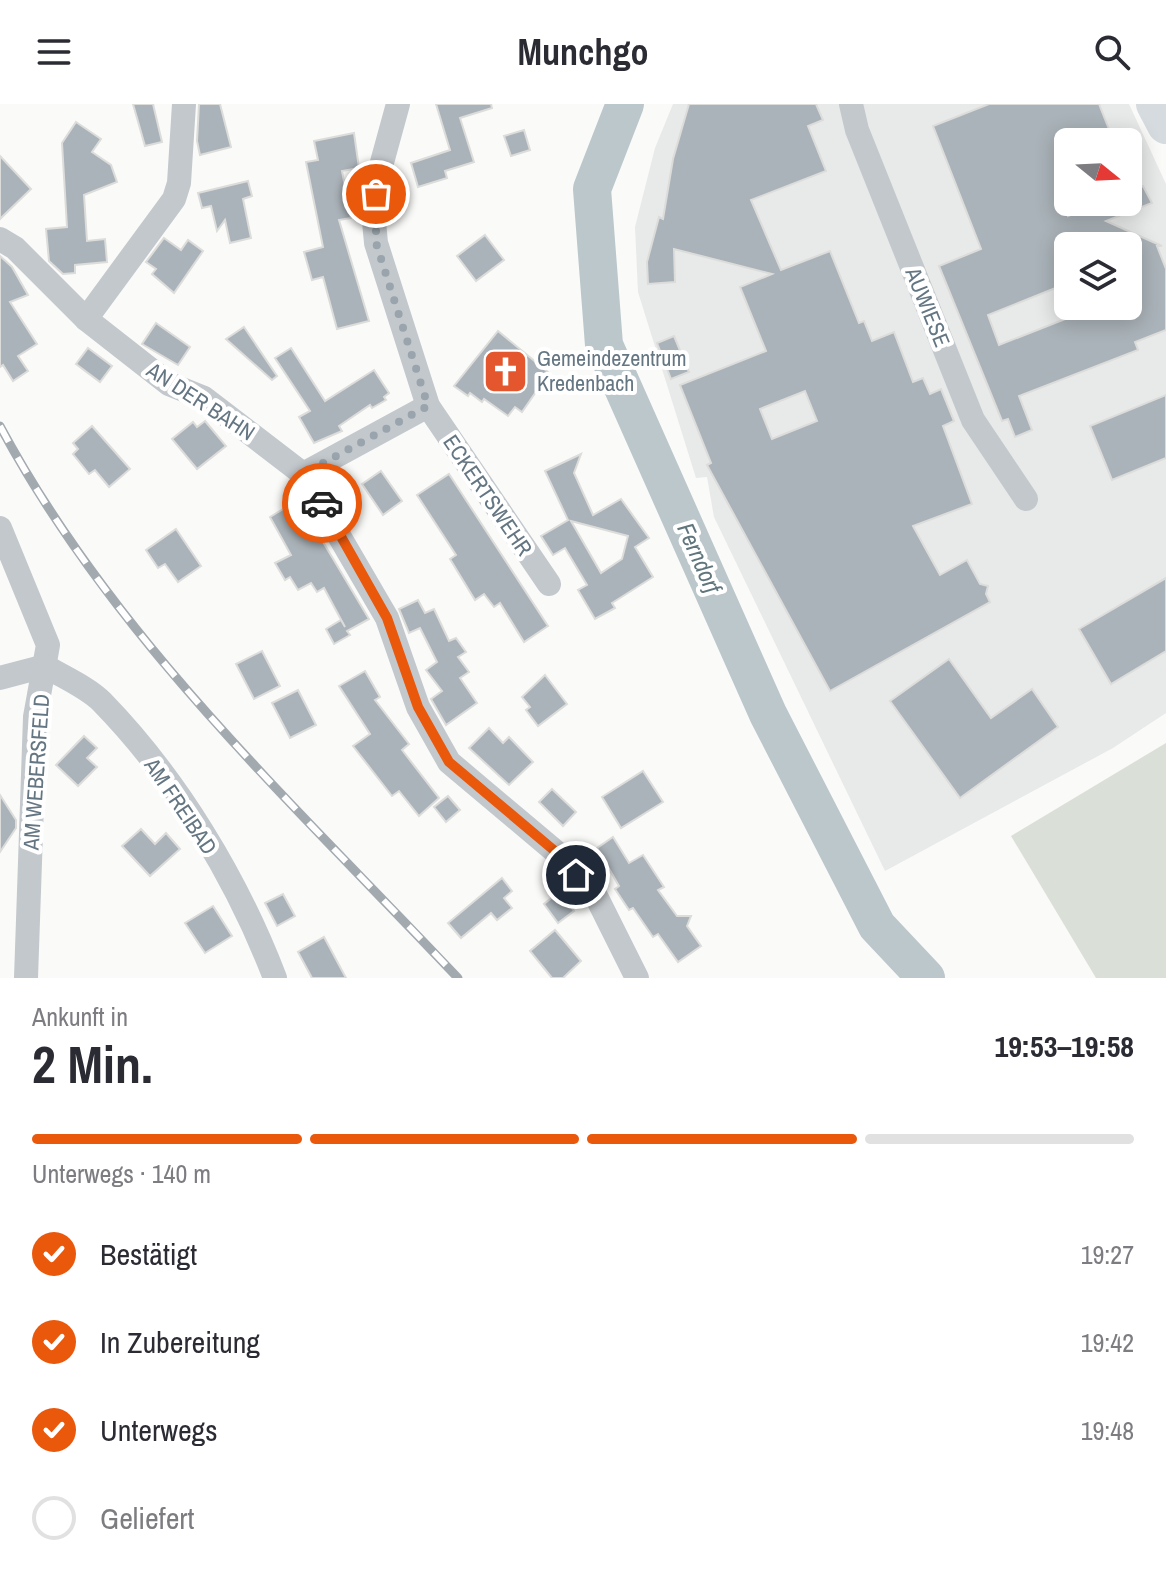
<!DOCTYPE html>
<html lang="de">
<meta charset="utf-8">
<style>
:root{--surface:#fff;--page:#f7f7f7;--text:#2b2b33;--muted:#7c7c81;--line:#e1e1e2;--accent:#ea580c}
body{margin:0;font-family:"Archivo Narrow",sans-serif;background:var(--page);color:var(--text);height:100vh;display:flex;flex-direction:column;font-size:30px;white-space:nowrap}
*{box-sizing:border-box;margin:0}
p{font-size:26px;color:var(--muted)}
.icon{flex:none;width:44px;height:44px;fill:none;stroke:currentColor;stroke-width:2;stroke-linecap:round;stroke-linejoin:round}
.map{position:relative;height:874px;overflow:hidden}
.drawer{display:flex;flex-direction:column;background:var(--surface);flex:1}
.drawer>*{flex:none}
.needle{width:52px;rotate:108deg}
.fabs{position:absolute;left:1054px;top:24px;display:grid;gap:16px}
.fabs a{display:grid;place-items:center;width:88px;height:88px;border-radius:12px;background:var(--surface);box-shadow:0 4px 20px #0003;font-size:40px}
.pin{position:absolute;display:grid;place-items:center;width:68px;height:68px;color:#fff;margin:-34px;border:4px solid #fff;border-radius:50%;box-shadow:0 2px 8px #0007}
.courier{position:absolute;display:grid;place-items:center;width:80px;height:80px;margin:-40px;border:6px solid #ea580c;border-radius:50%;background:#fff;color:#222;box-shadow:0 2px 10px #0007}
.headline em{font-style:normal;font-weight:700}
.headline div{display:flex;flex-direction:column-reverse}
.headline{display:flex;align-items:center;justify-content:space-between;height:136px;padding:0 32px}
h1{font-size:52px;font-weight:700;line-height:60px}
.bar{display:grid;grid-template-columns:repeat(4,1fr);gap:12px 8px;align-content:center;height:96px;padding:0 32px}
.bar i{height:10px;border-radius:6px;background:var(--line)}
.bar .active{background:var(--accent)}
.bar p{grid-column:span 4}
ol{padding:0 32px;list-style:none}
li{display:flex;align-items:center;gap:24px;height:88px}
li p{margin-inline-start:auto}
li .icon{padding:8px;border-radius:50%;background:var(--accent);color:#fff;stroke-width:4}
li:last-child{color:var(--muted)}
li i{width:44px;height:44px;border:4px solid var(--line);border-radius:50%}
header{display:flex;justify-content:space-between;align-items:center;height:104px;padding:0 32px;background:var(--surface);font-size:36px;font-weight:700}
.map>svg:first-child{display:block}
.built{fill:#e8e9e9;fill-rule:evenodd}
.grass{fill:#dadfd7}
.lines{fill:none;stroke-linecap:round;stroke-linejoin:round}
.river{stroke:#bbc7cb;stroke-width:38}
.building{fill:#aab3b9;stroke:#dcdcda;stroke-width:2;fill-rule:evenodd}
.street{stroke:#c3c8cc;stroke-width:24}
.primary{stroke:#d6dbdf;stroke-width:38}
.rail-casing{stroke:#a2aab0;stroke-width:9}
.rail{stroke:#fff;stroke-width:6;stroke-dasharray:18;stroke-linecap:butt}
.done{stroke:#99a4ac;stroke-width:8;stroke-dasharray:0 14.4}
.route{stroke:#ea580c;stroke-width:10}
.labels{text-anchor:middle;stroke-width:8;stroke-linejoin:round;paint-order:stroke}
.street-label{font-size:22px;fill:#657683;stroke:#fff}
.poi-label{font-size:22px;fill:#657683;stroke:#fff;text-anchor:start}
.water-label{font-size:24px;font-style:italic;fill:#60757c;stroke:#fff}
</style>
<header><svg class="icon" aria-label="menu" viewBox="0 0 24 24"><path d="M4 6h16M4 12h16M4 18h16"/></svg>Munchgo<svg class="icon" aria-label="search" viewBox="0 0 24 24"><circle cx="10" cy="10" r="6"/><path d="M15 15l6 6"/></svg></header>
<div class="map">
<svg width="1166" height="874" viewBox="0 0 1166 874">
<rect width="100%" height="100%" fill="#fafaf8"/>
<!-- built -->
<path class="built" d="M673 0H1129L1166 80V609L1113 644 885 767 714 413 707 373 696 374 638 188 635 123 655 44ZM1068 38H1128V98H1068ZM1068 142H1128V202H1068Z"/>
<!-- grass -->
<path class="grass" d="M1166 639V874H1096L1011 732Z"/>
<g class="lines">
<!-- river -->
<path class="river" d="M625 0 592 85 604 241 768 610 877 822 926 874"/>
</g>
<!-- building -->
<g class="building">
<path d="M133 0H153L162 38 145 42Z"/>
<path d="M199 0H220L231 43 200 51 197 37Z"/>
<path d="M436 0H491L492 4 460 14 474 58 445 67 447 74 418 83 411 59 450 46Z"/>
<path d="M689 0H816L823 16 808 22 826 67 751 96 781 166 830 147 859 219 864 217 872 237 894 228 913 278 923 274 930 290 941 285 954 317 943 322 972 400 913 422 940 471 967 456 980 480 988 482 986 490 990 498 830 587 707 361 711 359 680 281 766 247 740 183 772 170 674 145 675 178 648 180 647 158 659 113 663 115 673 55ZM805 287 817 317 772 335 760 305Z"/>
<path d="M989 0H1099L1114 38H1068V112L1103 98H1128V88L1143 82 1152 99 1106 117 1162 142H1157L1166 165V226L1135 238 1138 246 1019 292 1032 326 1015 333 1008 315 1002 317 939 162 981 145 933 22ZM1061 142H1128V202H1098L999 241 988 211 1068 179V161Z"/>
<path d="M76 18 101 35 92 48 111 61 117 78 84 91 87 137 105 135 107 158 75 161V169L63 170 49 157 46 125 67 123 62 39Z"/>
<path d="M524 26 530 46 511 52 504 32Z"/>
<path d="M354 29 359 64 342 67 351 114 339 116 369 217 337 225 323 173 312 176 304 148 323 143 306 58 318 56 314 37Z"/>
<path d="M0 52 31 85 0 115Z"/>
<path d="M248 77 252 92 243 95 251 134 230 139 225 116 217 127 211 102 202 104 198 89Z"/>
<path d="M485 131 504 156 476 177 457 152Z"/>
<path d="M164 134 181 146 188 136 203 147 174 189 152 170 156 165 146 158Z"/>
<path d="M0 152 12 163 28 191 10 198 37 240 18 252 28 267 13 277 3 261 0 263Z"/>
<path d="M156 219 190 243 178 261 142 240Z"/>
<path d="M244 223 277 272 272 276 226 235Z"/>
<path d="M498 227 549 269 522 308 515 303 508 312 484 295 482 298 470 289 468 292 454 282Z"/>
<path d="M674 232 689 268 671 275 657 239Z"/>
<path d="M88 244 112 262 100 278 76 260Z"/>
<path d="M291 244 325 297 374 266 389 289 384 293 386 296 372 304 370 301 339 322 342 327 314 339 299 313 310 307 275 254Z"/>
<path d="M1166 291V354L1112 376 1090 322Z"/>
<path d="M205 317 226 342 197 365 172 335 193 318 197 323Z"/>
<path d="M92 322 130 365 109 383 95 366 89 370 73 350 78 345 73 339Z"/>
<path d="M581 350 574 369 593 411 621 395 649 434 635 443 653 473 612 499 615 504 595 515 578 486 587 481 565 444 553 451 541 432 568 416 545 367ZM571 417 628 432 622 455 601 469Z"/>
<path d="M381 367 402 397 383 411 362 380Z"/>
<path d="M449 370 548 522 524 538 500 499 494 503 484 490 475 496 450 455 456 451 417 391Z"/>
<path d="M298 396 369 515 347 527 350 531 334 540 326 525 341 516 345 523 324 484 317 488 311 479 298 486 290 473 285 476 275 459 291 451 270 413Z"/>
<path d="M176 425 201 462 178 478 165 460 158 464 146 446Z"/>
<path d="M1166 474V547L1111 580 1079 525Z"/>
<path d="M418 496 425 509 434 505 449 537 456 534 466 548 458 553 469 568 460 574 477 599 446 621 431 595 442 587 426 566 437 558 420 524 409 529 399 505Z"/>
<path d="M262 547 280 582 254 595 236 560Z"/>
<path d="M949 555 991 614 1032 585 1058 623 960 694 890 597Z"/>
<path d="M365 567 380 593 375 596 409 640 402 646 439 694 419 712 399 687 392 692 353 642 370 630 339 582Z"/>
<path d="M545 571 567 600 538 622 526 606 530 603 522 593Z"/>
<path d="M298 586 316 621 290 634 272 599Z"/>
<path d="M489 624 503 639 509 633 533 658 509 681 469 644Z"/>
<path d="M84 632 97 644 87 654 97 663 78 682 56 661Z"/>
<path d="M643 667 663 698 621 724 602 693Z"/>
<path d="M552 685 576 708 563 722 539 698Z"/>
<path d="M0 691 16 716V724L0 748Z"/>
<path d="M448 692 460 706 446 718 434 703Z"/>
<path d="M141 725 155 740 166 729 180 745 150 772 122 742Z"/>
<path d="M613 733 629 759 643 751 664 783 658 786 677 812H691L687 822 701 842 678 858 658 830 653 833 633 804 629 806 615 785 619 782 597 744Z"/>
<path d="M502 774 512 787 504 794 512 804 497 816 491 809 461 834 448 819Z"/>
<path d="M559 788 574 807 558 819 544 800Z"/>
<path d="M283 790 295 812 277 822 265 799Z"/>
<path d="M213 802 232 832 205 849 185 819Z"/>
<path d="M555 826 581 857 563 874H552L530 847Z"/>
<path d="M324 833 346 874H312L298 848Z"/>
</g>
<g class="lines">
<!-- street -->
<g class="street">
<path d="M398 0 378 73 373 107 376 139 428 302 549 480"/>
<path d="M851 0 857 26 973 316 1026 395"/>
<path d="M0 135 15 144 86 215 169 280 204 294 303 370 387 514 418 603 449 658 556 748 597 794 637 874"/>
<path d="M86 215 174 95 179 79 184 0"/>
<path d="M303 370 428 302"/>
<path d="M0 424 48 541 35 613 26 874"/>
<path d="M0 574 45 562C63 573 87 583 102 598 177 675 237 775 275 874"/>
</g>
<!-- primary -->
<path class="primary" d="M1155 0 1166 21"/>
<defs>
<path id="rail" d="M0 322C114 535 294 700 458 874"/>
</defs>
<!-- rail casing -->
<use href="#rail" class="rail-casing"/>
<!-- rail -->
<use href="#rail" class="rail"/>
</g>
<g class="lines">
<!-- done -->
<path class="done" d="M322 399 303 370 428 302 376 139V90"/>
<!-- route -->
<path class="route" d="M322 399 387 514 418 603 449 658 556 748 576 771"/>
</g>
<!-- icons -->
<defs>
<symbol id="church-square" viewBox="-11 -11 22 22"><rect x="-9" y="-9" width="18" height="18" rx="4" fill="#e4572e" stroke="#fff"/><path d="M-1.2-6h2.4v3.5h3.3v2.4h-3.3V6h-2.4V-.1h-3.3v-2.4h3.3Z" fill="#fff"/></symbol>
</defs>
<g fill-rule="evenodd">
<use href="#church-square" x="480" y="242" width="51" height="51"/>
</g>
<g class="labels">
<!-- street labels -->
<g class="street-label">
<text transform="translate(928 203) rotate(68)" y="8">AUWIESE</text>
<text transform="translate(201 297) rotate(33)" y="8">AN DER BAHN</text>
<text transform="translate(488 391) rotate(56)" y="8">ECKERTSWEHR</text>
<text transform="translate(36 668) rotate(-86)" y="8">AM WEBERSFELD</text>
<text transform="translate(181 702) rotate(56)" y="8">AM FREIBAD</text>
</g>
<!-- poi labels -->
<g class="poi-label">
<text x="537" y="262">Gemeindezentrum<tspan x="537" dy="25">Kredenbach</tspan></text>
</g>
<!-- water labels -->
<g class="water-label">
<text transform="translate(699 454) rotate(66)" y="8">Ferndorf</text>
</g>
</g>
</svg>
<div class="fabs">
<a><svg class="needle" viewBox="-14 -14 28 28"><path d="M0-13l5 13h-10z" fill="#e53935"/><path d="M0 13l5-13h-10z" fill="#7c7c81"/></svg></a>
<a><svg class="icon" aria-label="layers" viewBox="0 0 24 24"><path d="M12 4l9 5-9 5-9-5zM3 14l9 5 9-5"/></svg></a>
</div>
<div class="pin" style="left:376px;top:90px;background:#ea580c"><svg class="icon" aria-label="bag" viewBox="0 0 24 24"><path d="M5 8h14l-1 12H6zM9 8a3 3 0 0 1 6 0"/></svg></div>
<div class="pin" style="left:576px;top:771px;background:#1f2937"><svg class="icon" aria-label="home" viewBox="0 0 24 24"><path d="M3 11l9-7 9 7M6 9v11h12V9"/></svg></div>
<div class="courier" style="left:322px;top:399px"><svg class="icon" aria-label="car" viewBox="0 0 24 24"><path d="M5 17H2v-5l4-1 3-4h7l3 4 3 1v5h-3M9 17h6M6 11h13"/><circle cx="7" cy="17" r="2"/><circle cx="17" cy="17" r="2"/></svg></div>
</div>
<section class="drawer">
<div class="headline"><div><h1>2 Min.</h1><p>Ankunft in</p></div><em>19:53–19:58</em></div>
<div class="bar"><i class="active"></i><i class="active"></i><i class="active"></i><i></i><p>Unterwegs · 140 m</p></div>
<ol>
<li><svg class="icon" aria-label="check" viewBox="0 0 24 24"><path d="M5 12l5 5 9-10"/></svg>Bestätigt<p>19:27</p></li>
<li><svg class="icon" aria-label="check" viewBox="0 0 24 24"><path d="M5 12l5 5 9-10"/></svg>In Zubereitung<p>19:42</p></li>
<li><svg class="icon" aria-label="check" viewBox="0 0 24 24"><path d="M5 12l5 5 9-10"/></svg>Unterwegs<p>19:48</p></li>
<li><i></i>Geliefert</li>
</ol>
</section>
